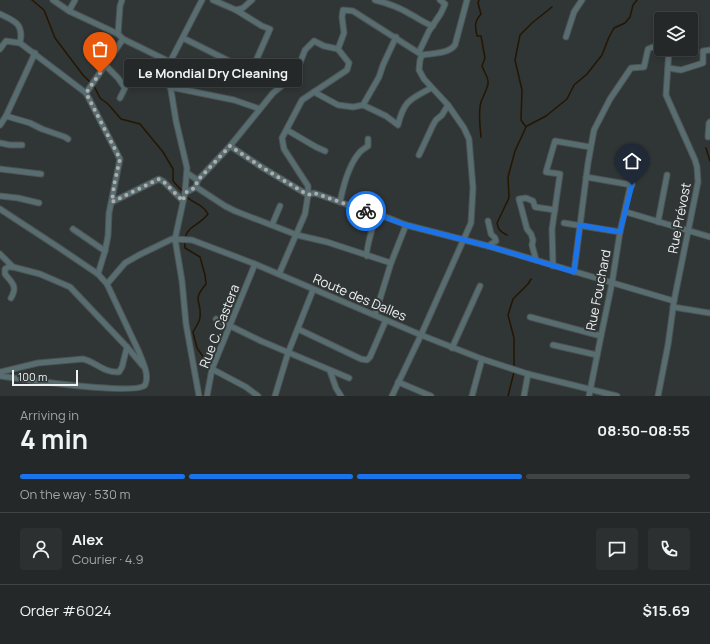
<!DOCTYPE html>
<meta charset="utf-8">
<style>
:root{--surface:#242828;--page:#2c3030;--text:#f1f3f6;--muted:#a3a6a8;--line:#414445;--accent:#1a73e8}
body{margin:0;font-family:Manrope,sans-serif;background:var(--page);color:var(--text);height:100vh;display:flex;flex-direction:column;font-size:15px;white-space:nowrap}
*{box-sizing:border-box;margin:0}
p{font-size:13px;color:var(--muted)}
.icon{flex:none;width:22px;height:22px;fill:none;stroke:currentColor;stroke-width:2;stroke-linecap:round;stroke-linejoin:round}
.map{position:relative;height:396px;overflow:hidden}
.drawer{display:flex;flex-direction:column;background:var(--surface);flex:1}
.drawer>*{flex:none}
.tools{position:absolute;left:654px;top:12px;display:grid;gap:8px}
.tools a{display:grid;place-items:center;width:44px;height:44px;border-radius:4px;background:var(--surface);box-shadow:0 2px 6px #0003,0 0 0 1px var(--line);font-size:20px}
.scale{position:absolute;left:12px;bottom:10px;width:66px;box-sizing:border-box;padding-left:4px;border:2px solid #eef1f1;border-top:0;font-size:11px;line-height:14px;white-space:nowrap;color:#eef1f1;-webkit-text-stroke:3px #303536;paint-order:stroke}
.pin{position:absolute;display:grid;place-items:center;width:34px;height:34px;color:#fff;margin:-41px -17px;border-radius:50% 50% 50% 0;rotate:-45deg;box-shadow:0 0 4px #0007}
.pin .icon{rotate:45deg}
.courier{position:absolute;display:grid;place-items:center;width:40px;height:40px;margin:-20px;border:3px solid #1a73e8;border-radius:50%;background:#fff;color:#222;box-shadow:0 1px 5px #0007}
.bubble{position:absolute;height:28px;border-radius:4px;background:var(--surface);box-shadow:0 2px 6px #0003,0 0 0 1px var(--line);font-size:13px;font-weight:700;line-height:28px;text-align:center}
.summary em{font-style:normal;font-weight:700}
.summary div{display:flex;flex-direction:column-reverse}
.summary{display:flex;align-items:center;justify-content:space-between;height:68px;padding:0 20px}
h1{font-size:26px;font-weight:700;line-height:30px}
.bar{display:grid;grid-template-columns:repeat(4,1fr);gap:6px 4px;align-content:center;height:48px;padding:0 20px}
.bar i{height:5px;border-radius:3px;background:var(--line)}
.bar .active{background:var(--accent)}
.bar p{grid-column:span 4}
.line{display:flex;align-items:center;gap:10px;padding:0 20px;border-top:1px solid var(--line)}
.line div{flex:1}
.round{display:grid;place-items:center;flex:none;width:42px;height:42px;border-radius:4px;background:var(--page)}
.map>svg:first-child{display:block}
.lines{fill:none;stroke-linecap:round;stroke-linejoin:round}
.stream{stroke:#241600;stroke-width:1.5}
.minor-casing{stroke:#4e5354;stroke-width:7}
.minor{stroke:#586d70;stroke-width:5}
.done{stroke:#acafb0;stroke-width:4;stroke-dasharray:0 7.2}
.route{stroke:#1a73e8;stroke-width:5}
.labels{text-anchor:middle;stroke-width:4;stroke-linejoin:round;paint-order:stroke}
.street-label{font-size:13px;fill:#eef1f1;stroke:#303536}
</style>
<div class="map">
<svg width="710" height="396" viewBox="0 0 710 396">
<rect width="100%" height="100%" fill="#303536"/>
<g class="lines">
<!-- stream -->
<g class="stream">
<path d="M32 0 44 10 55 38 83 75 94 86 100 98 108 104 121 119 140 124 163 152 173 169V181L183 192"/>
<path d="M479 0 478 3 481 14C474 22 475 26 477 36H481L485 58 482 66C484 72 489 78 488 84 487 89 483 97 481 102 478 113 480 126 481 137"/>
<path d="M527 126 546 116 567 99 574 85 587 74 602 55 609 37 614 28 625 23 630 17 633 5 637 0"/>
<path d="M706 148 710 161"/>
<path d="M186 196C193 204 202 203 208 214 196 229 183 225 185 248L200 257 205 275 206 284C191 302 202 299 200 317 200 322 195 328 193 332L197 348 204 358V363"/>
<path d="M507 235C501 232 498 230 497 223L509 198 508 177 515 151 526 127 521 120 522 90 515 60 520 35 532 23 552 7"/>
<path d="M514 368V338L508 315 513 299 528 284 531 279"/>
<path d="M508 396 514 372"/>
</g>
<defs>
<g id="minor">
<path d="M53 0 69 11 118 34 123 39 170 62"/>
<path d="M375 0C387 3 399 7 410 14 418 18 424 23 433 26"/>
<path d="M236 10 243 8 252 0"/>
<path d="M69 11 75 0"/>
<path d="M0 14C15 21 24 24 20 43L86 93 120 159 109 213 108 236 105 251 98 274"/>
<path d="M118 34 120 6 122 0"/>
<path d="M566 37 574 12 582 0"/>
<path d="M183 38 251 72 270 29 262 26 236 10 213 0"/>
<path d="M0 49 6 41 20 43"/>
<path d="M419 52 429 31 441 13 445 4 440 0"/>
<path d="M105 65 118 78 125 88 120 98"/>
<path d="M668 68 681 70 703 63V51L710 50"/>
<path d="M170 87 234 100 260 109"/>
<path d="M314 92 338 105 353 107 363 105 386 116 398 125C404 100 411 99 431 88"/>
<path d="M86 93 123 39"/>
<path d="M363 105 379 77 383 65 396 37"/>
<path d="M6 116 30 123 42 129 65 137 68 139"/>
<path d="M0 125 6 116 35 53"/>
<path d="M287 130 316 147 325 151"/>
<path d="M708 137 709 123 710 122"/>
<path d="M0 143 10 145H22"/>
<path d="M230 146 263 168 308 195 314 193 323 196 376 215 386 217 406 225 488 246 674 301"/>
<path d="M419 155 433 125 436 120 442 115 448 105"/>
<path d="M0 169 41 174"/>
<path d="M586 177 632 185"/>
<path d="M197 181 230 146 273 93 289 80 298 68 305 50 314 41 324 46 338 49"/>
<path d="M196 187 225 206 235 211 297 235 327 242 391 263"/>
<path d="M185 193 196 187 197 183 196 179 187 173"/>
<path d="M0 196 18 198 39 203"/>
<path d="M112 202 159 179 164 182 183 201"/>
<path d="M340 202C343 187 349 164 360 152 362 150 365 148 368 146V139"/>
<path d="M0 209 58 247 98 274 107 284 139 352C142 361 150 375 145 385 137 396 20 379 0 376"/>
<path d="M626 212 710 237"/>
<path d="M488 221 491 234 495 238 496 241 488 246"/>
<path d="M658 222 667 175"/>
<path d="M564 223 620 232"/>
<path d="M272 225 280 206"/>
<path d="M73 229 105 251"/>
<path d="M0 254 13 267"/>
<path d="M367 256C365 251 374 223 376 215"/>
<path d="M536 260 532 245 533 240 531 234 527 229 519 199 526 198 533 201 535 207 555 210"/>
<path d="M553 266 552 229 560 174 546 172 555 141 590 147"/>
<path d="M574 272 588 163 594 130 610 99 631 68 644 67 648 49 658 45H661"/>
<path d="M279 274 305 214 308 195V186L284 149 282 138 302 100 347 70 349 63 338 49 344 33 342 17 343 10 353 11 422 55"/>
<path d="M107 284 125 263 139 255 172 239 192 240 255 264 421 335 482 359 528 374 617 396"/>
<path d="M11 298C18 286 12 283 5 274V269L8 267H13L40 274 70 287 127 347 143 366"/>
<path d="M673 307 710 313"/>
<path d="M375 315 391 263 406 225"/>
<path d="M530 317 601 336"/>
<path d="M216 319 261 341 349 378"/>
<path d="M298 329 361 359 367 360 370 357 386 320"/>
<path d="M553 345 597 355"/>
<path d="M452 348 480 286"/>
<path d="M212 369 246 387 258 396"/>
<path d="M330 371 336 388 341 396"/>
<path d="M0 372 38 363 83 359C96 362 104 373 119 372L122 367 127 347"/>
<path d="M398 382 431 396"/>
<path d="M199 396 186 324 182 281 175 239 185 193 187 168 176 121 169 78 170 62 202 0"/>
<path d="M207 396 212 369 255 264"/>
<path d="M275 396 288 353 313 290"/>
<path d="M392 396 421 335 471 223 473 188 469 139 464 128 448 105 424 79 419 70 420 60 422 55C433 53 448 54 455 45L467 0"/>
<path d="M472 396 482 359"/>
<path d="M524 396 528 374"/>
<path d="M589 396 601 336 612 283 620 232 635 165"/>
<path d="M658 396 668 345 674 301 698 182 697 167 695 160 666 95 669 49"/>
</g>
</defs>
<!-- minor casing -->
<use href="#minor" class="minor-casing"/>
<!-- minor -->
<use href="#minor" class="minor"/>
</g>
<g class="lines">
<!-- done -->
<path class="done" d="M100 73 86 93 120 159 114 185 112 202 159 179 164 182 183 201 185 193 196 187 197 181 230 146 263 168 308 195 314 193 366 211"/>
<!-- route -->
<path class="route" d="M366 211 406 225 488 246 574 272 580 225 620 232 632 185"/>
</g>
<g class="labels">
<!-- street labels -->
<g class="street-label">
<text transform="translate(679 218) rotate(-79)" y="5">Rue Prévost</text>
<text transform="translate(598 290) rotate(-79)" y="5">Rue Fouchard</text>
<text transform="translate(360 297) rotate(23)" y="5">Route des Dalles</text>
<text transform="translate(219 326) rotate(-69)" y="5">Rue C. Castera</text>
</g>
</g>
</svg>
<div class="tools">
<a><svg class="icon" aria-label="layers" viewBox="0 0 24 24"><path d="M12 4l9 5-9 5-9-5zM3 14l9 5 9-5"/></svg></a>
</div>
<div class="scale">100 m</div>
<div class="pin" style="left:100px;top:73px;background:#ea580c"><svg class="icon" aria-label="bag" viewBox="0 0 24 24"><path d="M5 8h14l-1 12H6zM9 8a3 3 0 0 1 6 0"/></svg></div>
<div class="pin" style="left:632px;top:185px;background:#1f2937"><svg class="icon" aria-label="home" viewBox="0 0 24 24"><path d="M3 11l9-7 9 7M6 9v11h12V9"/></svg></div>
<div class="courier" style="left:366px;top:211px"><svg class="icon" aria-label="bike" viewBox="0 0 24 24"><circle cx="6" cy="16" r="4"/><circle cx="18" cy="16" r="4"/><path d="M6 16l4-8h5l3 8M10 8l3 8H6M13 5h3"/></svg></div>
<div class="bubble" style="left:124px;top:59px;width:178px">Le Mondial Dry Cleaning</div>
</div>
<section class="drawer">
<div class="summary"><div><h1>4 min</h1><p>Arriving in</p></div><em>08:50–08:55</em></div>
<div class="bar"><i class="active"></i><i class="active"></i><i class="active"></i><i></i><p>On the way · 530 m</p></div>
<div class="line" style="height:72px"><a class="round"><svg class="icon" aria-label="person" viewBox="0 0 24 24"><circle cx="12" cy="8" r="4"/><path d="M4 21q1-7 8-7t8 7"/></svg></a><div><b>Alex</b><p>Courier · 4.9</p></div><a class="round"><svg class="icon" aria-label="chat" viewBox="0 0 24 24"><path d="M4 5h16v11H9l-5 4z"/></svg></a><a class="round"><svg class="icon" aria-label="phone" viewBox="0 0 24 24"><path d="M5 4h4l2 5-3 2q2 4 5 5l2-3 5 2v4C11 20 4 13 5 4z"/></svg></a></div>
<div class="line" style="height:52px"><div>Order #6024</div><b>$15.69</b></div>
</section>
